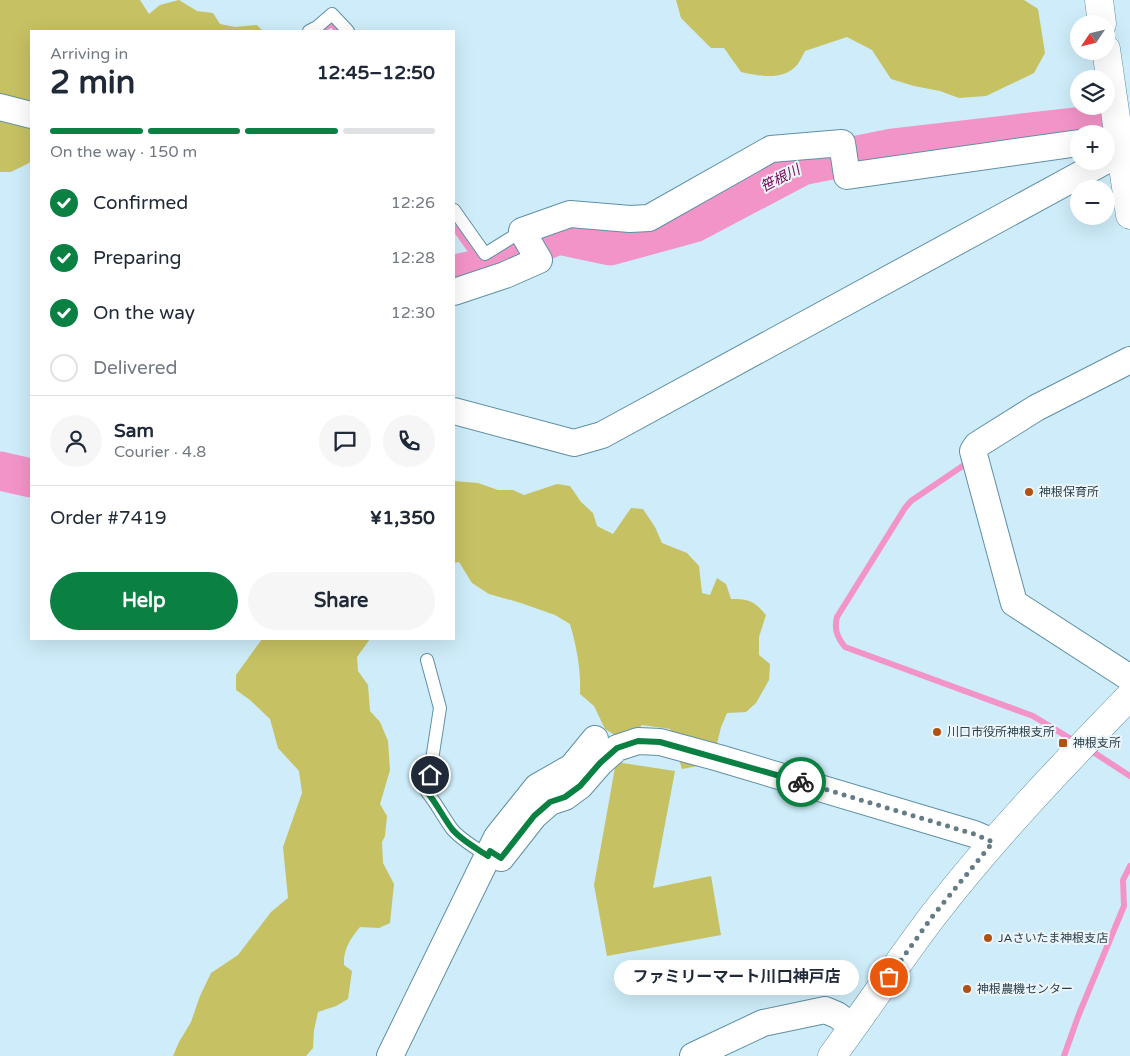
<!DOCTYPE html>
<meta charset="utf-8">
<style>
:root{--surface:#fff;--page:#f6f6f7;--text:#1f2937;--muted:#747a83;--line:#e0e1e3;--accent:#0b8043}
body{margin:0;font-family:"Varela Round","Noto Sans JP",sans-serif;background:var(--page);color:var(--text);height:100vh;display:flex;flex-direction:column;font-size:19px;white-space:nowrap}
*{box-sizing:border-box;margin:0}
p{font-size:16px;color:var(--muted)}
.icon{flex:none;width:28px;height:28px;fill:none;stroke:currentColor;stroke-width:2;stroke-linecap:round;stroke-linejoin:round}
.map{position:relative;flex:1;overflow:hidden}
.sheet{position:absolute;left:30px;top:30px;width:425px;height:610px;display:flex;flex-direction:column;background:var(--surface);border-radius:0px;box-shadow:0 5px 20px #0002}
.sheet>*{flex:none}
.needle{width:32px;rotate:235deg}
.tools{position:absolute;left:1070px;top:15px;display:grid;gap:10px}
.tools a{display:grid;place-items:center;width:45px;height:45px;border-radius:50%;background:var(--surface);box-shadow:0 5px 20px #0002;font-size:25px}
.pin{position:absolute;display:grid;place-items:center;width:42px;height:42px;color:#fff;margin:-21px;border:2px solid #fff;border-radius:50%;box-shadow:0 1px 5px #0007}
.courier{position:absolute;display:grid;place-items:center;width:50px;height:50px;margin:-25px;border:4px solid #0b8043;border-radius:50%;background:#fff;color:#222;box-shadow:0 1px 6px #0007}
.bubble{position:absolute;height:35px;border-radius:18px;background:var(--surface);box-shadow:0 5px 20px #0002;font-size:16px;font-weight:700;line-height:35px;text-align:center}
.head em{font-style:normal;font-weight:700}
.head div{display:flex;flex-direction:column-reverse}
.head{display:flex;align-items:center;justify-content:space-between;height:85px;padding:0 20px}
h1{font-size:32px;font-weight:700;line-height:38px}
.bar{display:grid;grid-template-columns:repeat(4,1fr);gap:8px 5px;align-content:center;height:60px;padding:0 20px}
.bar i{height:6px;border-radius:4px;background:var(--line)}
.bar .active{background:var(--accent)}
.bar p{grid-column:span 4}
.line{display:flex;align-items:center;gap:12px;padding:0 20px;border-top:1px solid var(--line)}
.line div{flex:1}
.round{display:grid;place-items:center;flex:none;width:52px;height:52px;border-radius:26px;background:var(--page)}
ol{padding:0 20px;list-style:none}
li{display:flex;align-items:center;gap:15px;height:55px}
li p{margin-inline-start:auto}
li .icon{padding:5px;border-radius:50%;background:var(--accent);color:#fff;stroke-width:4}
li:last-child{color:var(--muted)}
li i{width:28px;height:28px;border:2px solid var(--line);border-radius:50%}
.button{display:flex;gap:10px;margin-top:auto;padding:10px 20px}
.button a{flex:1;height:58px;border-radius:30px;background:var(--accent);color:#fff;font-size:20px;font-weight:700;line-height:58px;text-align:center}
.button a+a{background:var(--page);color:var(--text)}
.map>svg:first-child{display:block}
.green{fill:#c6c162}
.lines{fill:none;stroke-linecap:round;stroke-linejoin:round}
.stream{stroke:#f394c8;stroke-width:6}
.river{stroke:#f394c8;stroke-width:39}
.service-casing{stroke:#6090a4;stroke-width:14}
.minor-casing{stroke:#6090a4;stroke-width:28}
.tertiary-casing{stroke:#6090a4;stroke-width:29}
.service{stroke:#fff;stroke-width:12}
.minor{stroke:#fff;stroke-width:26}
.tertiary{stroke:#fff;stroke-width:28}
.done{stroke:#647c86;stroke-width:5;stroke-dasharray:0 9}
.route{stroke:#0b8043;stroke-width:6}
.poi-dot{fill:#b15012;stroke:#ecf5fa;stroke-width:2}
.labels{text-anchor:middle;stroke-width:4;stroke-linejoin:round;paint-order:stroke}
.poi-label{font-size:12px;fill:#2b3f48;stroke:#ecf5fa;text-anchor:start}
.water-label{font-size:14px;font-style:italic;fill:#780153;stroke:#ecf5fa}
</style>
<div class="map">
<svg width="1130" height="1056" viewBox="0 0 1130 1056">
<rect width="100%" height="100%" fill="#ceecf9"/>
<!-- green -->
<g class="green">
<path d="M0 0H140L149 14 160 5 179 0 197 11 213 13 220 24 235 27 257 25 263 31H31V162L11 172H0Z"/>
<path d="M676 0H1024L1038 9 1045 53 1034 73 986 96 959 98 940 91 914 86 891 79 872 50 847 37 805 51C803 55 800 61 797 65 783 81 759 76 741 72L724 48H711L681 18Z"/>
<path d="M454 481 478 483 498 490H513L524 495 557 484 570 486 581 502 593 513 597 526 613 534 631 508 643 509 655 527 662 543 687 553 699 566 702 593 710 595 717 578 726 584 731 599C750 599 754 601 766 615L759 637V655L770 664 769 680 756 703 746 712 727 713 721 727 717 744 710 748 698 766 682 769 670 729 642 725 626 742 605 729 594 706 580 694C581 670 577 648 570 624L555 615 521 603 489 594 472 583 459 562 454 563Z"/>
<path d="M262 639H370L357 657 358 671 368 685 370 711 380 722 388 741 390 770 380 804 387 816 385 836 382 842 383 863 394 884 390 923 379 928 360 927C350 939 343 950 344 965L352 971 348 999 336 1006 318 1012 314 1030 313 1048 306 1056H173L179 1042 191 1022 200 996 211 973 238 955 271 912 288 898 283 847 302 793 299 771 278 748 270 719 250 700 236 690V675Z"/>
<path d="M616 762 675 771 653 888 711 876 721 935 607 956 594 885Z"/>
</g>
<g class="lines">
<!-- stream -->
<g class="stream">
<path d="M320 31 332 24 338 31"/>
<path d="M454 227 483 268"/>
<path d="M970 461 911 501 905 508 837 617C834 629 837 637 845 647L1033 716 1076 742"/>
<path d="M1087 748 1130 776"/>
<path d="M1064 1056 1079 1014 1124 906 1123 880 1130 866"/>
</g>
<!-- river -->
<g class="river">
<path d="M454 274 483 268 558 235 610 246 694 223 802 166 892 148 1092 125"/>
<path d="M0 471 31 478"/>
</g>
<defs>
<g id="service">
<path d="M309 31 317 27 332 14 348 31"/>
<path d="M454 210 485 254 522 231"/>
<path d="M427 660 440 708 427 792C437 804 443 817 452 829 461 840 476 848 488 856"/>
</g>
<g id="minor">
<path d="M0 107 31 115"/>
<path d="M454 292 505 275 539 260 522 231 570 214 630 219 649 218 771 149 842 143 847 176 1079 143"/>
<path d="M1130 360 1036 408 977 445 973 451 1014 603 1130 678"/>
<path d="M454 411 574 443 602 435 1105 161"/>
<path d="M490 851 501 858 534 816 550 802 565 797 580 786 600 763 617 748 638 741 660 742 719 758 974 834 993 842"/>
<path d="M390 1056 497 837 537 787 572 767 595 739"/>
<path d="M693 1056 763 1023 825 1010 837 1015 853 1027"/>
</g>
<g id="tertiary">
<path d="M1099 0 1102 24"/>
<path d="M1106 49 1130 215"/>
<path d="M832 1056C866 1010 898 962 932 917 993 838 1061 767 1130 696"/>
</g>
</defs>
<!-- service casing -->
<use href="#service" class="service-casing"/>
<!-- minor casing -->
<use href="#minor" class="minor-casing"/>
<!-- tertiary casing -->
<use href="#tertiary" class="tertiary-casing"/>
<!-- service -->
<use href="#service" class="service"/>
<!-- minor -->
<use href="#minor" class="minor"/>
<!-- tertiary -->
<use href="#tertiary" class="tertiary"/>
</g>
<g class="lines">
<!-- done -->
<path class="done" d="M801 782 974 834 993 842 932 917 889 977"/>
<!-- route -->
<path class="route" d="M430 775 427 792C437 804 443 817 452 829 461 840 476 848 488 856L490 851 501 858 534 816 550 802 565 797 580 786 600 763 617 748 638 741 660 742 801 782"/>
</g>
<!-- markers -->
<g class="poi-dot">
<circle cx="1029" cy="492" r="5"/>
<circle cx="937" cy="732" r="5"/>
<rect x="1058" y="738" width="10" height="10" rx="2.5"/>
<circle cx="988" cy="938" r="5"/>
<circle cx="967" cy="989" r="5"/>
</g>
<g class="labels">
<!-- poi labels -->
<g class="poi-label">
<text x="1039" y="496">神根保育所</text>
<text x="947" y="736">川口市役所神根支所</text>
<text x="1073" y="747">神根支所</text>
<text x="998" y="942">JAさいたま神根支店</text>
<text x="977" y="993">神根農機センター</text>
</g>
<!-- water labels -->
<g class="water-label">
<text transform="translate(780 178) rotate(-27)" y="5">笹根川</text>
</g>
</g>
</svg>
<div class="tools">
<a><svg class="needle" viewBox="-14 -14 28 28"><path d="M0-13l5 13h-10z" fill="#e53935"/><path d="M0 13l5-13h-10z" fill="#747a83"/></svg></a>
<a><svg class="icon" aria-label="layers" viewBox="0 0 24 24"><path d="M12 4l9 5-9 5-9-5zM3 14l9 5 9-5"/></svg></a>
<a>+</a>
<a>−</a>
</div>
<div class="pin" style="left:889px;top:977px;background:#ea580c"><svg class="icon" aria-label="bag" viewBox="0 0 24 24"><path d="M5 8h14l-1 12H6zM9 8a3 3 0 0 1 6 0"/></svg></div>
<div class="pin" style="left:430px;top:775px;background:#1f2937"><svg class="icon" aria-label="home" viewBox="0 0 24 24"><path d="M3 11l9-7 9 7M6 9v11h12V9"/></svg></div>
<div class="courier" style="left:801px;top:782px"><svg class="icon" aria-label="bike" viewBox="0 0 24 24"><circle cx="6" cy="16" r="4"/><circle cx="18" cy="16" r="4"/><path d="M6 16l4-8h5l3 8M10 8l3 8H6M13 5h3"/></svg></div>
<div class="bubble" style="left:614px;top:960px;width:245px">ファミリーマート川口神戸店</div>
<section class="sheet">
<div class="head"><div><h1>2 min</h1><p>Arriving in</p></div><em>12:45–12:50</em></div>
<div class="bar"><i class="active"></i><i class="active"></i><i class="active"></i><i></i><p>On the way · 150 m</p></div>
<ol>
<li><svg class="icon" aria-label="check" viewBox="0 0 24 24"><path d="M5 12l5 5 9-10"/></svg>Confirmed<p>12:26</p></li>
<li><svg class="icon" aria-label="check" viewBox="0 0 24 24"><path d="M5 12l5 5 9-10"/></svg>Preparing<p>12:28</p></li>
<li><svg class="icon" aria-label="check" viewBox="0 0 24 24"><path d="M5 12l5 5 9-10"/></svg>On the way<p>12:30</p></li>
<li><i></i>Delivered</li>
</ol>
<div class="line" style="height:90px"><a class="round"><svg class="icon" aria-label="person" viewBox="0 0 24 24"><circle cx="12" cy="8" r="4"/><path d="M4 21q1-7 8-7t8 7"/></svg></a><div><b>Sam</b><p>Courier · 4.8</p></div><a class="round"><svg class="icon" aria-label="chat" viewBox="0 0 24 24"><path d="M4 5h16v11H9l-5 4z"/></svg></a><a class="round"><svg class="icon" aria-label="phone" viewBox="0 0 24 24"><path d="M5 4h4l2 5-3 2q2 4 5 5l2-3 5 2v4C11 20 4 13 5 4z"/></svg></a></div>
<div class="line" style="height:65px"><div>Order #7419</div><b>¥1,350</b></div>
<div class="button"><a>Help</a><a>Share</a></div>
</section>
</div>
